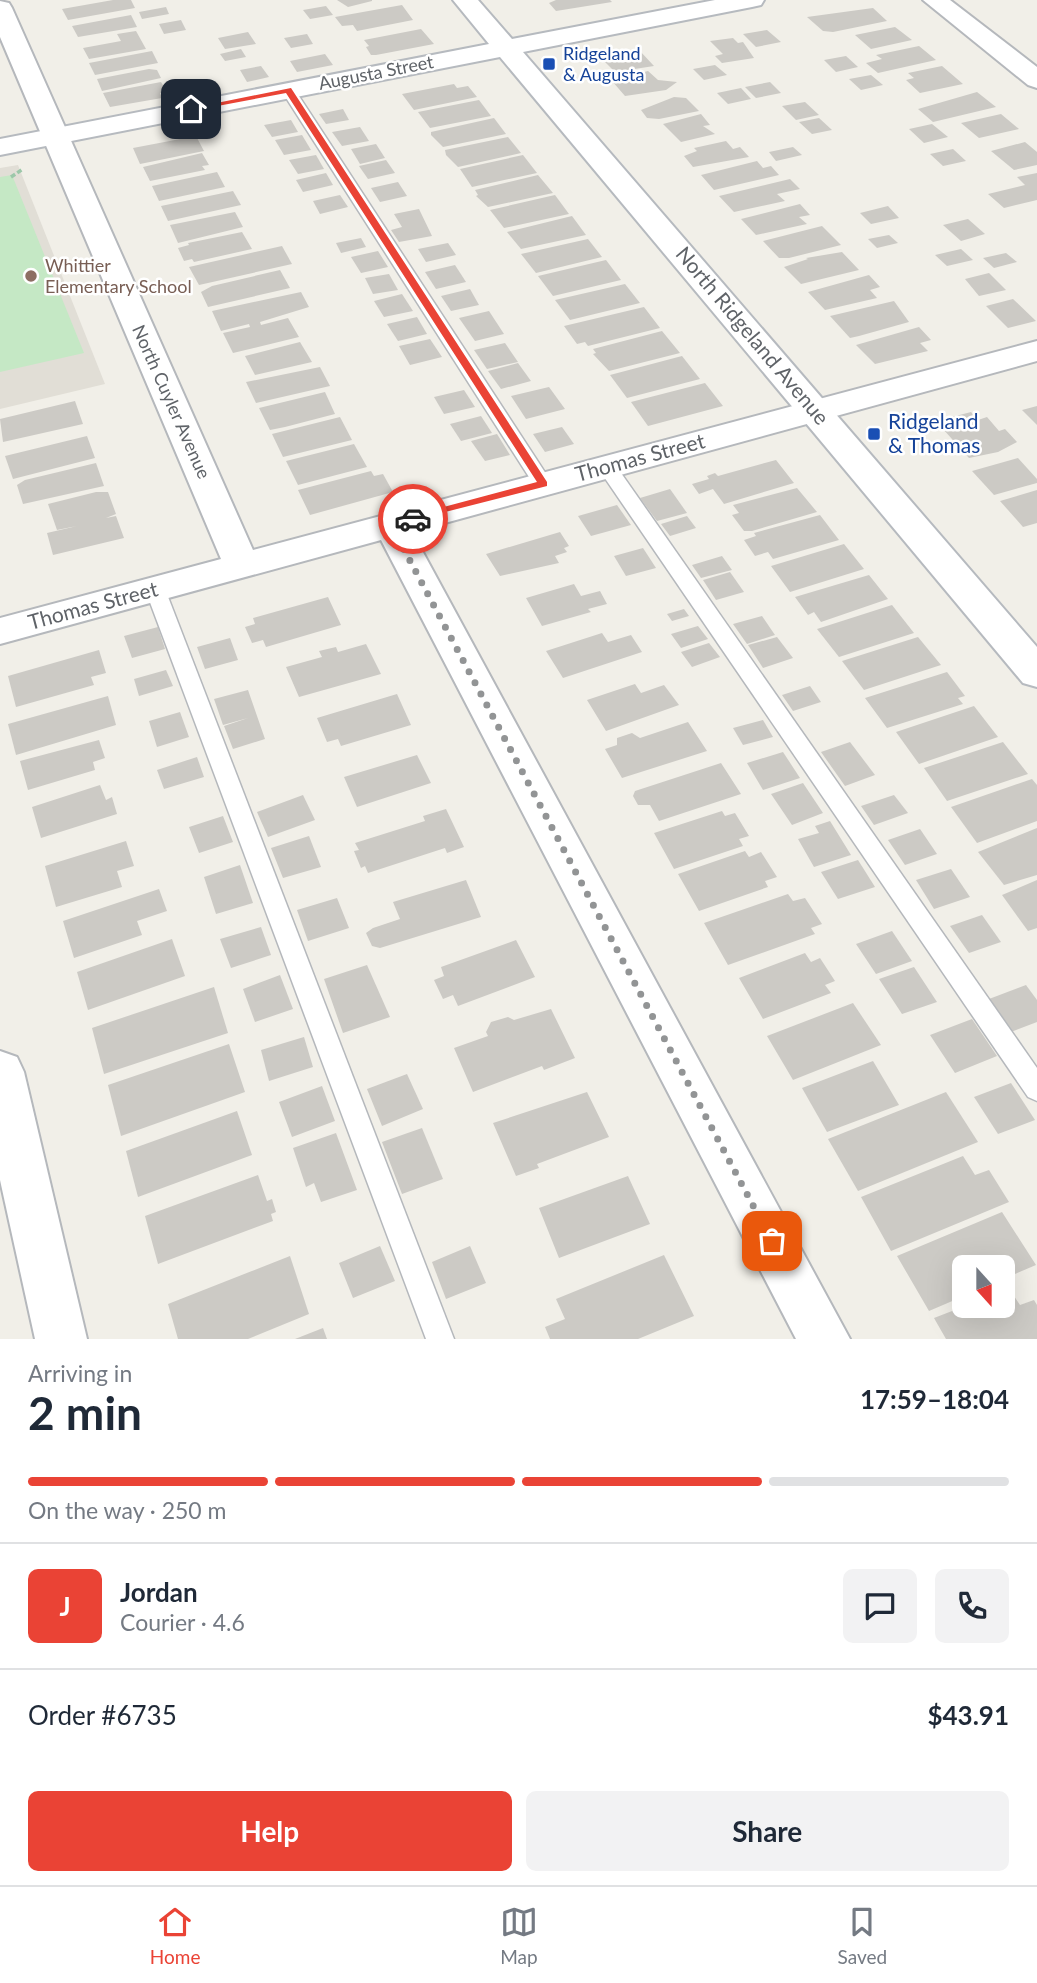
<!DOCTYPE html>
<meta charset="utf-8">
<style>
:root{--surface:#fff;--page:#f2f2f3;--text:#1f2937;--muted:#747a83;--line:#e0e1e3;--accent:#ea4335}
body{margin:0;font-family:Lato,sans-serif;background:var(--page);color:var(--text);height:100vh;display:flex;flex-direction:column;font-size:26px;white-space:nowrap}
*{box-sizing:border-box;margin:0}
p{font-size:23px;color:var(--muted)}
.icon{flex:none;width:38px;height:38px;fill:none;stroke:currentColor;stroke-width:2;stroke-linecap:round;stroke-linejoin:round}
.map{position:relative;height:1339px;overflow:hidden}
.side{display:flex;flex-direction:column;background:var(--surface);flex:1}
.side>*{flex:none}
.needle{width:46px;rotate:159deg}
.buttons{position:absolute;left:952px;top:1255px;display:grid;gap:14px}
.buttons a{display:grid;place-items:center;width:63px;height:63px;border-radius:10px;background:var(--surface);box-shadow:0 7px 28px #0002;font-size:35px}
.pin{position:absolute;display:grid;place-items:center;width:60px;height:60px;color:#fff;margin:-30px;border-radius:14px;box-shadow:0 4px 10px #0006}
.courier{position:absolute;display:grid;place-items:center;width:70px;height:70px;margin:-35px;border:5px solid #ea4335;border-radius:50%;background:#fff;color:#222;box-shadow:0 2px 9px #0007}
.headline em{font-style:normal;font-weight:700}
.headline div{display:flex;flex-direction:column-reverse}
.headline{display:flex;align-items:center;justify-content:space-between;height:119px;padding:0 28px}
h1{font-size:46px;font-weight:700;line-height:52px}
.bar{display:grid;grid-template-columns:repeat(4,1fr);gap:10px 7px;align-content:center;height:84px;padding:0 28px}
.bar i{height:9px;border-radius:5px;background:var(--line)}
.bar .selected{background:var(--accent)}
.bar p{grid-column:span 4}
.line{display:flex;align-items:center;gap:18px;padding:0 28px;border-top:2px solid var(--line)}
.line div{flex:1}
.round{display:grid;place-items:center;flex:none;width:74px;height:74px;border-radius:10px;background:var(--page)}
.cta{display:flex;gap:14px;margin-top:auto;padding:14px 28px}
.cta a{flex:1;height:80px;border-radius:10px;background:var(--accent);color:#fff;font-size:28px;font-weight:700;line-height:80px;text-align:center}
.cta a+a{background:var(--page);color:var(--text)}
.menu{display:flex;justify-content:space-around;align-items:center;height:98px;border-top:2px solid var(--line);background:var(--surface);font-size:19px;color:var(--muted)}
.menu a{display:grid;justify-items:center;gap:4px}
.menu .selected{color:var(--accent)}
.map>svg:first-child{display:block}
.education{fill:#e1ded6}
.green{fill:#c5e8c5}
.building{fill:#cccac5}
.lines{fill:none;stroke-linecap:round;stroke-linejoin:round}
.lane-casing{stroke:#b5b8bc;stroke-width:3}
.street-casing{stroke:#b5b8bc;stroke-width:4}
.secondary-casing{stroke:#b6babf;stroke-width:4}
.path{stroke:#9cc7a9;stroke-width:3.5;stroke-dasharray:5 2.5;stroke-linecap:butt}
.lane{fill:#fff;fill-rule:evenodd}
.street{fill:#fff;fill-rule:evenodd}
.secondary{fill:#fff;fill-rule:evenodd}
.route{fill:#ea4335}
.done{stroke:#929495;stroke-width:7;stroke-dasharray:0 12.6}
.transit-dot{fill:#1a4fb4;stroke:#fff;stroke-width:2.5}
.education-dot{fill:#8d6e63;stroke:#fff;stroke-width:2.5}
.labels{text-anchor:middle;stroke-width:5;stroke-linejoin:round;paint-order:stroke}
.far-transit-label{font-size:18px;fill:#164399;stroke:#fff;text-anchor:start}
.far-street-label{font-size:18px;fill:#5f6368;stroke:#fff}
.far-education-label{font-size:18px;fill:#785e54;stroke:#fff;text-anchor:start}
.street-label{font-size:21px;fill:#5f6368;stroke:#fff}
.transit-label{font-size:21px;fill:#164399;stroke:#fff;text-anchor:start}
</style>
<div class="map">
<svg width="1037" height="1339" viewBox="0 0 1037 1339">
<rect width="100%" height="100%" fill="#f1efe8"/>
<!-- education -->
<path class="education" d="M18 165 105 384 0 409V168Z"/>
<!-- green -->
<path class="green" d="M12 175 84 353 0 372V177Z"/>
<!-- building -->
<g class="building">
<path d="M113 0H131L135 8 68 20 62 9Z"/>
<path d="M337 0H372V1L348 7Z"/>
<path d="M556 0H610L612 2 556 11 549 3Z"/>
<path d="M402 5 413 20 357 31 353 25 342 26 335 17Z"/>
<path d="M326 6 333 15 310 19 303 10Z"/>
<path d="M166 7 169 14 142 19 139 12Z"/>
<path d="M873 8 887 21 833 32 823 31 807 17Z"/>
<path d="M131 15 137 27 78 37 72 26Z"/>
<path d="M181 20 186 30 164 34 159 24Z"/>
<path d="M895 27 912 40 871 49 855 35Z"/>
<path d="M421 29 434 44 376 55H371L366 47 369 46 364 40Z"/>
<path d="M767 30 781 42 756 47 743 34Z"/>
<path d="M136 31 146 49 89 59 83 48 121 41 117 34Z"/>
<path d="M248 32 256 44 225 49 218 38Z"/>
<path d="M307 34 313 44 291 48 284 38Z"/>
<path d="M733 38 738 43 743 42 754 58 722 63 715 56 723 54 710 41Z"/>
<path d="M919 46 936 60 878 73 866 63 882 59 876 55Z"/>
<path d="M241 49 246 57 225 61 220 54Z"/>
<path d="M639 50 654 66 615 72 601 58Z"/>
<path d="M152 51 158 63 95 75 89 63Z"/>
<path d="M325 54 333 65 297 72 290 61Z"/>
<path d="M846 56 858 67 836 72 824 60Z"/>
<path d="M715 65 727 75 704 80 693 69Z"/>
<path d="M261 66 269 77 247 82 240 70Z"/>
<path d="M942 66 963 84 920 93 906 80 914 78 908 73Z"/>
<path d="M149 69 157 70 161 78 102 91 97 79Z"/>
<path d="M648 71 658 80 677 82 666 90 625 96 612 81Z"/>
<path d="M871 75 883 85 861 90 849 79Z"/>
<path d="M161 82 167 92 160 93 162 98 110 107 103 93Z"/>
<path d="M770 82 781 93 756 98 745 87Z"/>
<path d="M454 84 457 88 468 86 477 97 414 110 402 94Z"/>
<path d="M741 88 751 99 728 104 717 93Z"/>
<path d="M977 92 996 107 933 122 918 109Z"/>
<path d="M674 97 686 98 699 111 659 119 647 118 641 110Z"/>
<path d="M479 100 491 116 430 128 418 112Z"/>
<path d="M805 102 819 115 796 120 782 106Z"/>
<path d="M343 109 349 120 326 124 319 114Z"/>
<path d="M701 114 710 125 703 126 715 134 681 142 663 124Z"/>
<path d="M1001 114 1019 129 979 138 961 123Z"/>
<path d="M494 118 506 134 443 147 431 135V132Z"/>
<path d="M819 118 832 130 812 134 799 122Z"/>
<path d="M291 120 298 132 272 137 264 125Z"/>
<path d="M932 124 948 137 924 143 909 129Z"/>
<path d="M360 127 369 141 342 146 332 132Z"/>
<path d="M302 135 311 150 284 155 275 140Z"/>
<path d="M196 136 204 151 140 164 133 148Z"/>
<path d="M508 137 521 153 458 167 446 155 445 150Z"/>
<path d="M726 141 733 149 740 147 749 157 693 167 684 156 697 151 694 148Z"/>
<path d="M1025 142 1037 152V165L1014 170 991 151Z"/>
<path d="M376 144 385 158 360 164 351 149Z"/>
<path d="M793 147 802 155 776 161 769 152Z"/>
<path d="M953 149 966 161 943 166 930 154Z"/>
<path d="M202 153 209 165 202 166 205 170 150 181 143 167Z"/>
<path d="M316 155 324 169 298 174 289 160Z"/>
<path d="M523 155 537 173 472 187 460 169Z"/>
<path d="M386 160 395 173 368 179 359 166Z"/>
<path d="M757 161 763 168 771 166 779 175 714 190 701 175Z"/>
<path d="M217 172 225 187 159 201 152 186Z"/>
<path d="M326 173 333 185 303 192 296 180Z"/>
<path d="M1037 173V200L1004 208 988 194 1025 185 1017 177Z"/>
<path d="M538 175 553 193 488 207 476 196 478 195 475 190Z"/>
<path d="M790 179 800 189 777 194 785 201 734 212 719 196Z"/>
<path d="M398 182 407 196 380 202 371 188Z"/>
<path d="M233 191 241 205 168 221 161 206Z"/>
<path d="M340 195 348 207 320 214 313 201Z"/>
<path d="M555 195 569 214 504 228 490 210Z"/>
<path d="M800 204 810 215 799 217 807 224 756 235 741 219Z"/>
<path d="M888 206 899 218 871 224 860 213Z"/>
<path d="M419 209 432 236 399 242 391 230 402 227 394 214Z"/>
<path d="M235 212 243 227 178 243 170 225Z"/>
<path d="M572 216 586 235 521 249 507 232Z"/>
<path d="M968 219 985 234 961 241 943 225Z"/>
<path d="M822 226 841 245 789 258H779L763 241Z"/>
<path d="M242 232 252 249 194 262 192 259 184 261 178 248 189 245 188 243Z"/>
<path d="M889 235 898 243 877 248 868 239Z"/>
<path d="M361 238 366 247 341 253 336 243Z"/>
<path d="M588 239 602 257 536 273 521 254Z"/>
<path d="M448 243 456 255 426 262 418 249Z"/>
<path d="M282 246 292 264 199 285 189 267Z"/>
<path d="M961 249 973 260 947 266 935 255Z"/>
<path d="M378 251 388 267 361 273 351 257Z"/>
<path d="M842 252 859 270 801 284 784 267 808 259 806 258Z"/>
<path d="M1006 253 1017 262 994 268 983 258Z"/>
<path d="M606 260 621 280 553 296 538 276Z"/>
<path d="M455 265 466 282 436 289 425 272Z"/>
<path d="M280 270 290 288 208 307 201 292 212 286Z"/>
<path d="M989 273 1006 290 979 296 965 279Z"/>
<path d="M389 274 398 290 373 294 365 278Z"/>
<path d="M869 275 880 287 870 290 877 298 825 310 808 292Z"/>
<path d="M625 284 640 303 570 320 555 300Z"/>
<path d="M470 289 479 305 451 311 441 296Z"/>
<path d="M301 292 309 307 260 322 261 325 288 318 299 337 233 353 223 333 250 327 249 324 221 331 212 311Z"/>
<path d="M402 294 413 311 384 317 374 301Z"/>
<path d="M1013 299 1036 321 1008 328 986 306Z"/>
<path d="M894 301 909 322 859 336 850 338 830 316Z"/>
<path d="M644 307 660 328 588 346 585 342 577 344 564 326Z"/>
<path d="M489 311 504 334 475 341 459 318Z"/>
<path d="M417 317 427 334 398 341 387 324Z"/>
<path d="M919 327 931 340 920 343 928 351 875 364 856 345Z"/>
<path d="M662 331 680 353 609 371 593 354 596 353 593 349Z"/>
<path d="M430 339 442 357 410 365 399 346Z"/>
<path d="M300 342 312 362 255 375 245 356Z"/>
<path d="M505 343 518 362 487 369 474 350Z"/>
<path d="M682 356 700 379 627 398 610 375Z"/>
<path d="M518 363 531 381 501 389 488 371Z"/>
<path d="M320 367 330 386 256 403 246 382Z"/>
<path d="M705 383 723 406 648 426 631 402Z"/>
<path d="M549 387 565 409 526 419 511 396Z"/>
<path d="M464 390 475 407 444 414 434 397Z"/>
<path d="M325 392 335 414 285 427 270 430 259 408Z"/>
<path d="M75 401 83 424 3 442 0 419Z"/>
<path d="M1037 406V425L1022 410Z"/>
<path d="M971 412 978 420 987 417 999 431 1005 429 1017 442 998 452 969 458 943 429 955 426 948 418Z"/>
<path d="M481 416 492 433 461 441 450 424Z"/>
<path d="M340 417 352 440 283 457 272 434Z"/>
<path d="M562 427 574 444 545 452 533 434Z"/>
<path d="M497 434 510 455 485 461 471 441Z"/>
<path d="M87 436 95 458 13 479 5 456Z"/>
<path d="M354 444 367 467 298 485 286 461Z"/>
<path d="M1018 458 1037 479V483L994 495 972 471Z"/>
<path d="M776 460 794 483 724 504 713 489 699 494 692 484 709 479 707 476 715 473 718 476Z"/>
<path d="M96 463 104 486 23 504 17 485 25 480Z"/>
<path d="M371 471 374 476 383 474 393 492 310 515 298 490Z"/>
<path d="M797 488 817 512 752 531H744L732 515 739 513 733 505Z"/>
<path d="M670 489 687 513 657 521 640 498Z"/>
<path d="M1037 490V523L1023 527 1000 501Z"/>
<path d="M96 492H108L116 514 106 518 116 516 124 538 53 555 47 533 77 526 57 530 48 504Z"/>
<path d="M617 505 631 525 591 536 578 516Z"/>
<path d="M820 515 839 540 773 559 768 552 755 556 744 540 756 536 754 533Z"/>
<path d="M687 516 696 528 670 536 661 524Z"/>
<path d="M560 532 569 546 564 548 567 552 555 556 559 563 500 576 486 554Z"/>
<path d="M844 544 864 569 790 592 771 566Z"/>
<path d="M643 548 656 568 626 576 614 556Z"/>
<path d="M722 556 732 570 701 578 692 565Z"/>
<path d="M730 572 744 592 716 600 703 580Z"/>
<path d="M869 575 888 599 821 622 814 612 808 615 795 597Z"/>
<path d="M574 584 581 596 600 591 607 604 588 609 591 612 542 626 526 598Z"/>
<path d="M328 597 341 625 266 647 263 640 252 643 245 627 255 624 253 618Z"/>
<path d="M892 605 914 633 839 657 817 629Z"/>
<path d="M684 609 689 616 672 621 667 614Z"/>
<path d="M762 616 775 635 747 644 733 624Z"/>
<path d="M698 626 708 639 681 648 671 634Z"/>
<path d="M158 627 165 649 132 658 124 636Z"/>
<path d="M602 633 608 642 631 635 642 652 563 678 546 651Z"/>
<path d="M777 637 793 658 763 668 748 645Z"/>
<path d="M918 637 941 665 864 690 842 661Z"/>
<path d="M230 638 238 660 205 669 197 647Z"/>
<path d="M709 643 720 657 692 667 681 652Z"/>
<path d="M366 644 381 674 299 697 286 667 322 657 319 651 336 647 338 652Z"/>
<path d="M99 650 106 673 91 677 94 685 16 707 8 676Z"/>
<path d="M166 670 173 686 139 696 134 679Z"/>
<path d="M947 672 965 696 958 698 963 704 887 728 865 698Z"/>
<path d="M635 684 641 693 664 685 679 705 606 731 587 700Z"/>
<path d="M810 686 821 702 793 711 782 695Z"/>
<path d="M248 690 265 739 233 749 224 726 248 718 223 725 214 699Z"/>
<path d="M397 694 411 725 341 746 338 739 327 742 317 718Z"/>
<path d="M108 696 116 725 16 755 8 724Z"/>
<path d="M974 706 998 737 919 764 896 732Z"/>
<path d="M180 712 189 737 157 747 149 721Z"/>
<path d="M763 720 773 737 743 745 733 728Z"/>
<path d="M688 722 707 751 622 778 605 749 617 745V738L632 733 640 738Z"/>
<path d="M99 740 105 758 93 762 95 770 28 790 20 761Z"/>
<path d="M850 742 875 775 845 786 821 752Z"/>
<path d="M1003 742 1028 774 947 801 924 768Z"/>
<path d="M783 752 800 778 763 790 747 763Z"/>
<path d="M417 755 431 783 357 807 344 777Z"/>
<path d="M197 757 204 777 164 789 157 770Z"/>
<path d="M721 763 741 794 659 821 650 805H638L633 796 635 791Z"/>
<path d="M1032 779 1037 785V821L977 843 951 807Z"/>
<path d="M803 783 823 813 792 825 771 794Z"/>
<path d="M100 785 106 800 112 797 117 814 41 838 32 807Z"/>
<path d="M303 795 315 820 268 837 257 812Z"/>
<path d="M894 795 908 813 874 825 861 806Z"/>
<path d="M446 809 464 847 447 853 445 848 368 873 365 866 361 868 354 851 359 850 355 843 425 821 423 816Z"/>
<path d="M722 811 725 816 735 813 749 836 739 839 743 846 674 869 654 833Z"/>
<path d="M223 816 233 842 199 853 189 827Z"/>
<path d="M830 821 851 855 814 867 798 839 819 833 815 826Z"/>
<path d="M1037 828V875L1004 885 978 852Z"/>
<path d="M920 829 937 854 905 865 888 840Z"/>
<path d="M309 836 321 867 283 878 271 848Z"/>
<path d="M126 841 134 866 117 871 122 887 56 907 45 866Z"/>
<path d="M745 851 749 857 761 852 777 877 765 881 768 887 699 911 678 874Z"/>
<path d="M858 860 875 887 838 899 821 872Z"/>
<path d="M240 865 253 903 216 914 204 877Z"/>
<path d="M951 869 970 897 934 909 916 880Z"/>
<path d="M466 880 481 917 380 948 372 946 366 933 373 928 400 919 393 902Z"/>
<path d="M1037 880V928L1028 931 1002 895Z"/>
<path d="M159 889 167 911 137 921 142 935 74 958 63 921Z"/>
<path d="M788 894 793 901 805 898 822 924 811 928 815 934 728 965 704 923Z"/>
<path d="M337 898 349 928 308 941 297 910Z"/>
<path d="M982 915 1001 942 969 953 950 926Z"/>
<path d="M261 927 271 955 231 968 220 939Z"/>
<path d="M892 931 912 961 876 974 856 944Z"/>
<path d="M172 939 185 976 88 1010 77 972Z"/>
<path d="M516 940 535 977 458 1006 453 995 443 999 434 980 444 976 441 967Z"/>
<path d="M805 953 811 962 820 958 835 981 825 985 831 993 763 1019 739 978Z"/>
<path d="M367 965 390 1017 343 1033 324 979Z"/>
<path d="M914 967 937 1002 902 1014 879 979Z"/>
<path d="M280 975 293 1009 255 1022 243 989Z"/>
<path d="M1026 985 1037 1000V1022L1011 1032 989 999Z"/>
<path d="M214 987 228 1033 104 1074 92 1028Z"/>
<path d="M853 1003 881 1045 793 1080 767 1036Z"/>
<path d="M551 1009 575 1058 544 1070 542 1066 473 1092 454 1048 488 1036 486 1032 491 1022 508 1017 514 1020Z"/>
<path d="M972 1019 997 1056 955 1073 930 1035Z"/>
<path d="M304 1037 313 1067 269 1081 261 1050Z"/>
<path d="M229 1044 245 1092 121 1136 108 1085Z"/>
<path d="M873 1061 899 1105 827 1132 802 1088Z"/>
<path d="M407 1074 423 1109 382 1126 367 1089Z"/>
<path d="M1011 1083 1035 1120 998 1134 974 1097Z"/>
<path d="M322 1086 335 1121 292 1137 279 1102Z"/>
<path d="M587 1092 609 1137 537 1164 539 1168 516 1176 493 1123Z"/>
<path d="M946 1092 978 1142 858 1191 828 1139Z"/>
<path d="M237 1111 252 1155 138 1197 126 1151Z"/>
<path d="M422 1128 443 1179 402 1194 382 1142Z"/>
<path d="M336 1133 357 1190 321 1202 314 1183 306 1187 293 1148Z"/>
<path d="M963 1156 975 1175 989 1170 1009 1202 891 1251 861 1197Z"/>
<path d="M258 1175 267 1201 272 1199 276 1212 271 1214 273 1221 158 1264 145 1216Z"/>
<path d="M628 1176 650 1224 559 1258 539 1208Z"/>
<path d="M1002 1212 1036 1265 1003 1279V1267H964V1296L929 1311 897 1256Z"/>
<path d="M380 1246 395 1281 353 1298 339 1263Z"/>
<path d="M470 1246 486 1283 446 1299 432 1262Z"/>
<path d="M664 1255 694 1316 638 1339H550L545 1327 565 1319 556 1299Z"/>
<path d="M290 1256 309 1314 248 1339H178L168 1304Z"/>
<path d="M1008 1287 1020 1305 1034 1300 1037 1305V1339H946L934 1318 965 1306H1003V1290Z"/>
<path d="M323 1328 327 1339H295Z"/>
</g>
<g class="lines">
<defs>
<g id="lane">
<path d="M288 86 295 90 550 480 552 484 550 488H536L281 90Z"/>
<path d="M607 461 614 463 1037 1068V1101L1028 1097 600 471 598 467Z"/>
<path d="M155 582 165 589 454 1339H426L145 589Z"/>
</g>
<g id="street">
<path d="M923 0H950L1037 67V88L1028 85Z"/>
<path d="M0 1 9 3 12 8 253 550 1037 341V361L412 532 850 1339H796L381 540 0 644V618L221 559 0 37Z"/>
<path d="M0 1051 17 1057 24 1072 87 1339H35L0 1180Z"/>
</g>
<path id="secondary" d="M453 0H478L512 39 715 0H764L761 5 752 7 523 52 1037 647V687L1023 683 500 57 0 155V139L489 44Z"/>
</defs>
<!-- lane casing -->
<use href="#lane" class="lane-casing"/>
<!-- street casing -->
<use href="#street" class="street-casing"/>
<!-- secondary casing -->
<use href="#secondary" class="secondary-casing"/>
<!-- path -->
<path class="path" d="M11 177 23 169"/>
<!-- lane -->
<use href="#lane" class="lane"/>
<!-- street -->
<use href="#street" class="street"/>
<!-- secondary -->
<use href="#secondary" class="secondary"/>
</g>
<!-- route -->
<path class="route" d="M291 88 547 482V486L410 521V516L537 482 286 93 191 111 187 109Z"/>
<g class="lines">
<!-- done -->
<path class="done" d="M413 519 391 525 772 1241"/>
</g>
<!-- markers -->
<g class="transit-dot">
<rect x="542" y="57" width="14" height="14" rx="3.5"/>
<rect x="867" y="427" width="14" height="14" rx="3.5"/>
</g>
<circle class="education-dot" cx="31" cy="276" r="7"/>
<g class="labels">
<!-- far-transit labels -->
<g class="far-transit-label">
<text x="563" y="60">Ridgeland<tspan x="563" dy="21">&amp; Augusta</tspan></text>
</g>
<!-- far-street labels -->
<g class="far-street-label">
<text transform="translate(376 73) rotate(-11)" y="6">Augusta Street</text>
<text transform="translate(171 402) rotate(66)" y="6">North Cuyler Avenue</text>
</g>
<!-- far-education labels -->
<g class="far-education-label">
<text x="45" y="272">Whittier<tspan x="45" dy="21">Elementary School</tspan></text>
</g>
<!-- street labels -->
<g class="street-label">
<text transform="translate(752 336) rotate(50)" y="7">North Ridgeland Avenue</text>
<text transform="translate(640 458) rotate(-15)" y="7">Thomas Street</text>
<text transform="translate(93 606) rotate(-15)" y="7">Thomas Street</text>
</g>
<!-- transit labels -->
<g class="transit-label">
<text x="888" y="429">Ridgeland<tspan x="888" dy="24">&amp; Thomas</tspan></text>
</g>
</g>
</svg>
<div class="buttons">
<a><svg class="needle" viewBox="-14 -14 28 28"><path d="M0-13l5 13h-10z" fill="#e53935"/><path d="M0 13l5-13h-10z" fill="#747a83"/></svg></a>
</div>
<div class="pin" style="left:772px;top:1241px;background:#ea580c"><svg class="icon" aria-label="bag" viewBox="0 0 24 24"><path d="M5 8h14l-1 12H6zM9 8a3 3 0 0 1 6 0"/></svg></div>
<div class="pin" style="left:191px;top:109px;background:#1f2937"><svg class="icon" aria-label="home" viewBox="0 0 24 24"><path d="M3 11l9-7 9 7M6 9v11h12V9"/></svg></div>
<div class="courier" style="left:413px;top:519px"><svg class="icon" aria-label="car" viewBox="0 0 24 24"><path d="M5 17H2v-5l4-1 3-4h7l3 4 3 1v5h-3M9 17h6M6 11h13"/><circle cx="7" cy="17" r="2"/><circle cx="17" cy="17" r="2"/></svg></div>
</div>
<section class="side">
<div class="headline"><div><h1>2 min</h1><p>Arriving in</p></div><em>17:59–18:04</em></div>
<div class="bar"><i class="selected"></i><i class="selected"></i><i class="selected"></i><i></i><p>On the way · 250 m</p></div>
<div class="line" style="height:126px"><b class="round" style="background:var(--accent);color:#fff">J</b><div><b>Jordan</b><p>Courier · 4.6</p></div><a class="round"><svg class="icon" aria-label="chat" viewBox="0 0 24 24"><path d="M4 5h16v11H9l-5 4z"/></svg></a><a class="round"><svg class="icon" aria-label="phone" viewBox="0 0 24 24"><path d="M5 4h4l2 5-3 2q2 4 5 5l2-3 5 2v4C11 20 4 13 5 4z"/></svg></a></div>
<div class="line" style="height:91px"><div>Order #6735</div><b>$43.91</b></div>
<div class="cta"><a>Help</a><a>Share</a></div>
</section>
<nav class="menu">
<a class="selected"><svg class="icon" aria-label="home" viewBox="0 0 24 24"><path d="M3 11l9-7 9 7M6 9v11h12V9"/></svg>Home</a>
<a><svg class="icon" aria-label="map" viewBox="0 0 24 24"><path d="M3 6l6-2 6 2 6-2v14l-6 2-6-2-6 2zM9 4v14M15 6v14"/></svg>Map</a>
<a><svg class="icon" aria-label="saved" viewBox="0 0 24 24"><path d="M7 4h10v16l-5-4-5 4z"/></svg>Saved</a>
</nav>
